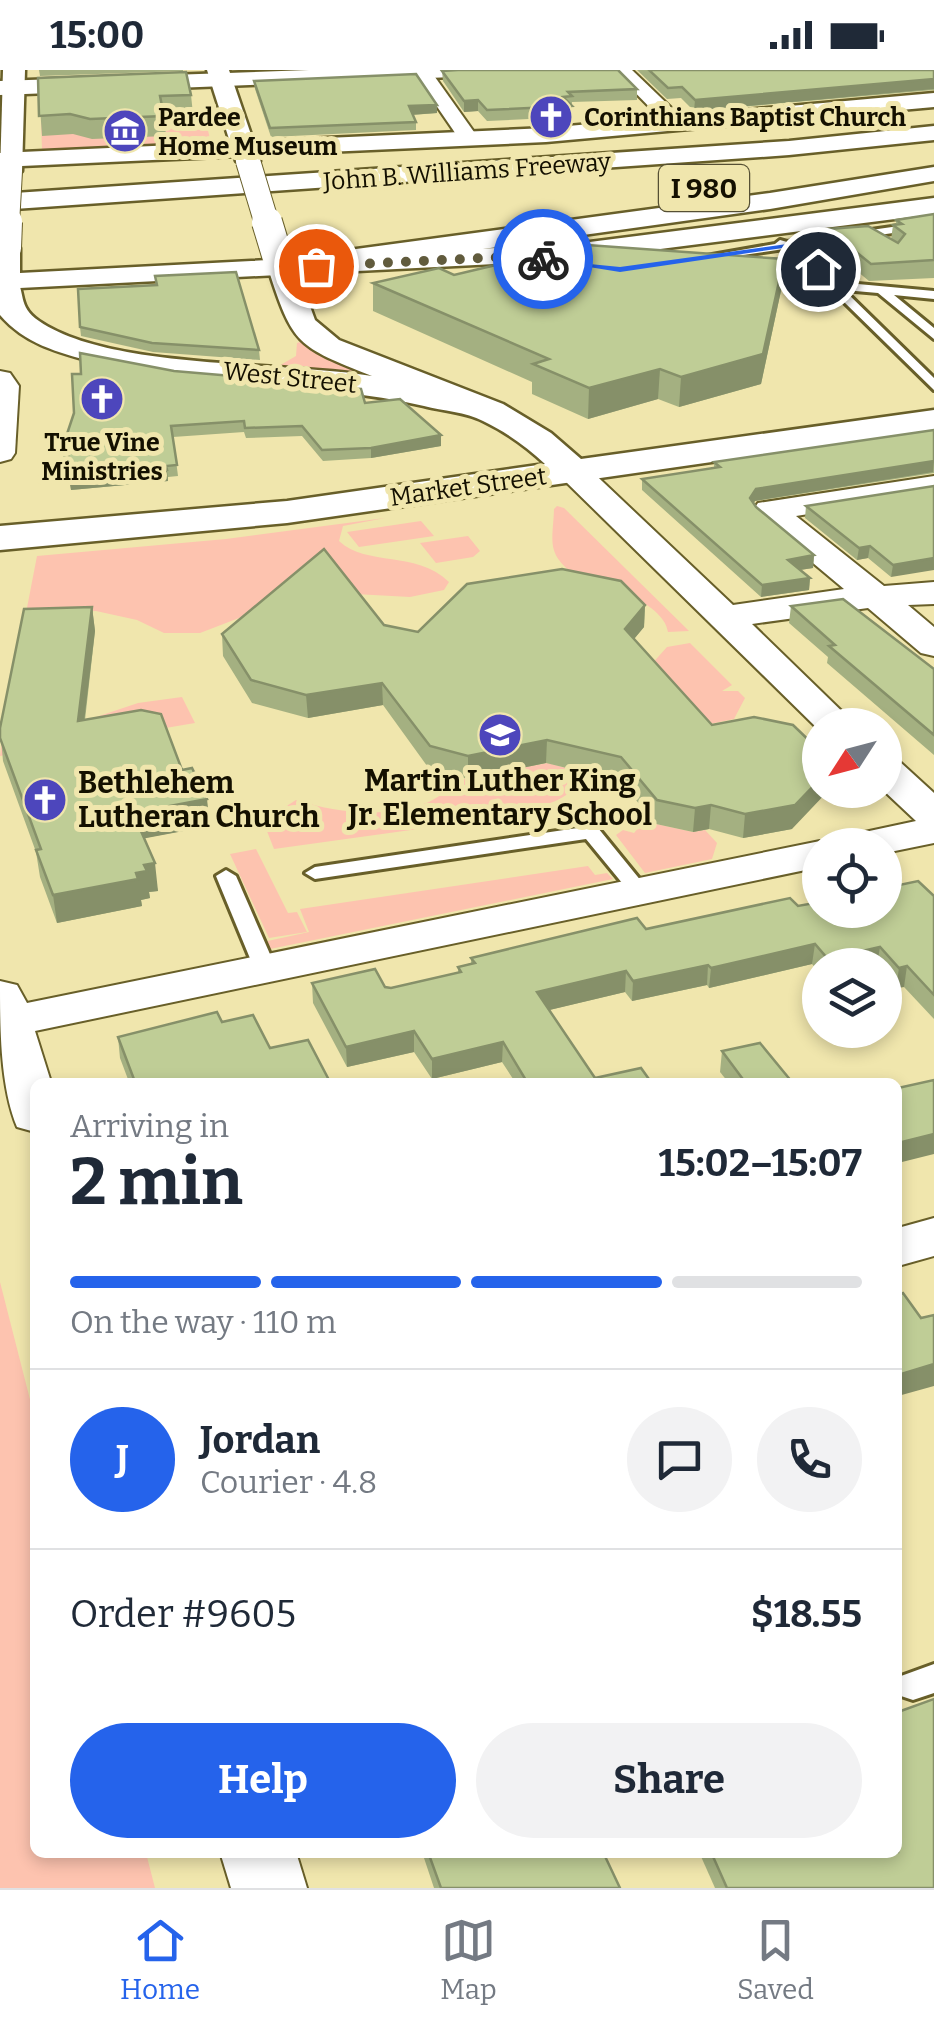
<!DOCTYPE html>
<meta charset="utf-8">
<style>
:root{--surface:#fff;--page:#f2f2f3;--text:#1f2937;--muted:#747a83;--line:#e0e1e3;--accent:#2563eb}
body{margin:0;font-family:Bitter,serif;background:var(--page);color:var(--text);height:100vh;display:flex;flex-direction:column;font-size:38px;white-space:nowrap}
*{box-sizing:border-box;margin:0}
p{font-size:32px;color:var(--muted)}
.icon{flex:none;width:55px;height:55px;fill:none;stroke:currentColor;stroke-width:2;stroke-linecap:round;stroke-linejoin:round}
.map{position:relative;flex:1;overflow:hidden}
.panel{position:absolute;left:30px;top:1008px;width:872px;height:780px;display:flex;flex-direction:column;background:var(--surface);border-radius:15px;box-shadow:0 5px 15px #0003}
.panel>*{flex:none}
.needle{width:65px;rotate:234deg}
.fabs{position:absolute;left:802px;top:638px;display:grid;gap:20px}
.fabs a{display:grid;place-items:center;width:100px;height:100px;border-radius:50%;background:var(--surface);box-shadow:0 5px 15px #0003;font-size:50px}
.pin{position:absolute;display:grid;place-items:center;width:85px;height:85px;color:#fff;margin:-42px;border:5px solid #fff;border-radius:50%;box-shadow:0 2px 10px #0007}
.courier{position:absolute;display:grid;place-items:center;width:100px;height:100px;margin:-50px;border:8px solid #2563eb;border-radius:50%;background:#fff;color:#222;box-shadow:0 2px 12px #0007}
.head em{font-style:normal;font-weight:700}
.head div{display:flex;flex-direction:column-reverse}
.head{display:flex;align-items:center;justify-content:space-between;height:170px;padding:0 40px}
h1{font-size:65px;font-weight:700;line-height:75px}
.bar{display:grid;grid-template-columns:repeat(4,1fr);gap:15px 10px;align-content:center;height:120px;padding:0 40px}
.bar i{height:12px;border-radius:8px;background:var(--line)}
.bar .active{background:var(--accent)}
.bar p{grid-column:span 4}
.line{display:flex;align-items:center;gap:25px;padding:0 40px;border-top:2px solid var(--line)}
.line div{flex:1}
.round{display:grid;place-items:center;flex:none;width:105px;height:105px;border-radius:52px;background:var(--page)}
.button{display:flex;gap:20px;margin-top:auto;padding:20px 40px}
.button a{flex:1;height:115px;border-radius:60px;background:var(--accent);color:#fff;font-size:40px;font-weight:700;line-height:115px;text-align:center}
.button a+a{background:var(--page);color:var(--text)}
.status{display:flex;justify-content:space-between;align-items:center;height:70px;padding:0 50px;background:var(--surface);direction:ltr}
.status svg{height:28px;fill:currentColor}
.tabs{display:flex;justify-content:space-around;align-items:center;height:140px;border-top:2px solid var(--line);background:var(--surface);font-size:28px;color:var(--muted)}
.tabs a{display:grid;justify-items:center;gap:5px}
.tabs .active{color:var(--accent)}
.map>svg:first-child{display:block}
.green{fill:#fdc3af}
.lines{fill:none;stroke-linecap:round;stroke-linejoin:round}
.lane-casing{stroke:#685f29;stroke-width:6}
.street-casing{stroke:#685f29;stroke-width:4}
.secondary-casing{stroke:#685f29;stroke-width:5}
.primary-casing{stroke:#685f29;stroke-width:5}
.highway-casing{stroke:#685f29;stroke-width:5}
.lane{fill:#fff;fill-rule:evenodd}
.street{fill:#fff;fill-rule:evenodd}
.secondary{fill:#fff;fill-rule:evenodd}
.primary{fill:#fff;fill-rule:evenodd}
.highway{fill:#fff;fill-rule:evenodd}
.primary-bridge-far1-casing{stroke:#685f29;stroke-width:26;stroke-linecap:butt}
.primary-bridge-casing{stroke:#685f29;stroke-width:32;stroke-linecap:butt}
.primary-bridge-far1{stroke:#fff;stroke-width:24}
.primary-bridge{stroke:#fff;stroke-width:30}
.wall{fill:#a4b081}
.shaded-wall{fill:#869069}
.building{fill:#bfcd96;stroke:#869069;stroke-width:2.5}
.route{fill:#2563eb}
.done{stroke:#615b3d;stroke-width:10;stroke-dasharray:0 18}
.labels{text-anchor:middle;stroke-width:10;stroke-linejoin:round;paint-order:stroke}
.far-poi-label{font-size:25px;font-weight:bold;fill:#141000;stroke:#f0e6ad;text-anchor:start}
.far-street-label{font-size:25px;fill:#141000;stroke:#f0e6ad}
.shield{fill:#f0e6ad;stroke:#565034;stroke-width:2.5}
.shield-label{font-size:28px;font-weight:bold;fill:#141000}
.poi-label{font-size:30px;font-weight:bold;fill:#141000;stroke:#f0e6ad}
</style>
<div class="status"><b>15:00</b><svg viewBox="0 0 49 12"><path d="M0 12V9h3v3zM5 12V6h3v6zM10 12V3h3v9zM15 12V0h3v12zM26 1h20v11H26zM47 4h2v5h-2z"/></svg></div>
<div class="map">
<svg width="934" height="1818" viewBox="0 0 934 1818">
<rect width="100%" height="100%" fill="#f0e6ad"/>
<!-- green -->
<g class="green">
<path d="M204 44 211 73 42 80 41 50Z"/>
<path d="M303 271 369 304 277 297 296 286 297 273Z"/>
<path d="M557 436 564 438 689 561 668 562C664 531 598 513 571 502 546 482 553 470 554 439Z"/>
<path d="M385 448 343 456 339 471C367 497 416 480 449 512L444 520 410 527 355 524 252 543 200 563H164L137 550 96 541 26 543 37 486 226 469Z"/>
<path d="M421 451 434 466 359 477 347 462Z"/>
<path d="M468 466 480 481 473 487 436 493 420 473Z"/>
<path d="M690 573 732 615 722 621H738L745 628 734 649 705 655 650 596 667 577Z"/>
<path d="M182 627 195 653 0 686 4 655 87 650 138 633Z"/>
<path d="M547 693 590 704 581 716 558 730 519 745 274 779 263 751 296 730C337 743 388 749 429 732 441 726 451 717 461 711 473 703 530 697 547 693Z"/>
<path d="M656 754 693 762 705 760 717 773 712 789 645 803 616 765 623 760 634 763 639 757Z"/>
<path d="M256 779 288 843 297 842 307 862 269 868 230 784Z"/>
<path d="M588 796 595 805 607 803 613 809 270 879 263 872 309 862 300 839Z"/>
<path d="M0 1212 35 1349V1782L146 1783 155 1818H0Z"/>
</g>
<g class="lines">
<defs>
<g id="lane">
<path d="M934 151V157L797 177 836 212 934 221V229L894 225 934 258V269L878 223 844 220 934 308V320L797 186 784 179 695 192 689 189 775 174 780 170 787 172Z"/>
<path d="M591 756 598 758 646 817 650 821 646 825H632L586 769 315 809 305 803 315 797Z"/>
<path d="M226 800 236 806 276 898 273 903H257L254 898 216 806Z"/>
<path d="M934 1594V1623L913 1630 901 1626 898 1618 901 1606Z"/>
</g>
<g id="street">
<path d="M412 0H430L479 69 476 73H462Z"/>
<path d="M613 0H632L683 49V57H669Z"/>
<path d="M0 301 10 303 19 316 15 383 11 389 0 392Z"/>
<path d="M573 392 584 394 733 535 844 519 758 447 753 440 758 433 934 406V424L796 446 884 516 934 512V534L908 535 934 557V586L921 583 868 538 752 554 856 655H820V661L562 408 557 401 562 394Z"/>
<path d="M885 688 899 691 934 723V773L885 783V775H839L846 766 916 751 883 720Z"/>
<path d="M820 771 836 775H820V797L35 961 51 1012H35V1062L17 1057C0 1016 0 957 0 911L17 915 27 933Z"/>
<path d="M934 1148V1186L898 1196V1158Z"/>
<path d="M220 1782H296L307 1818H231Z"/>
</g>
<g id="secondary">
<path d="M309 0H489L478 6 0 25V11Z"/>
<path d="M934 23V37L546 72 0 97V83L546 58Z"/>
<path d="M282 189 292 192 296 198 315 250 339 270 503 334 551 363 581 389 934 340V360L287 453 0 480V456L287 431 545 394C527 377 506 362 483 351 466 342 443 341 424 336 315 311 201 320 93 292 57 282 25 274 0 245V203L15 206C26 222 17 236 39 251 110 300 284 291 372 306 297 276 293 276 268 198L272 192Z"/>
</g>
<g id="primary">
<path d="M3 0H25L22 101 10 108 0 104Z"/>
<path d="M207 0H229L260 91 257 96 248 98 236 91Z"/>
<path d="M934 128V144L574 190 0 219V171L6 170 20 178V203L574 174Z"/>
</g>
<g id="highway">
<path d="M934 56V70L789 85 0 140V124L789 71Z"/>
<path d="M11 82 23 89 20 94 0 98V84Z"/>
<path d="M934 97V111L770 139 282 207 272 204 268 198 272 192 282 189 770 123Z"/>
<path d="M0 201 15 206 19 212 15 218 0 219Z"/>
</g>
</defs>
<!-- lane casing -->
<use href="#lane" class="lane-casing"/>
<!-- street casing -->
<use href="#street" class="street-casing"/>
<!-- secondary casing -->
<use href="#secondary" class="secondary-casing"/>
<!-- primary casing -->
<use href="#primary" class="primary-casing"/>
<!-- highway casing -->
<use href="#highway" class="highway-casing"/>
<!-- lane -->
<use href="#lane" class="lane"/>
<!-- street -->
<use href="#street" class="street"/>
<!-- secondary -->
<use href="#secondary" class="secondary"/>
<!-- primary -->
<use href="#primary" class="primary"/>
<!-- highway -->
<use href="#highway" class="highway"/>
<defs>
<g id="primary-bridge-far1">
<path d="M248 91 267 154"/>
<path d="M7 154 10 101"/>
</g>
<g id="primary-bridge">
<path d="M267 152 277 185"/>
<path d="M6 178 7 152"/>
</g>
</defs>
<!-- primary-bridge-far1 casing -->
<use href="#primary-bridge-far1" class="primary-bridge-far1-casing"/>
<!-- primary-bridge casing -->
<use href="#primary-bridge" class="primary-bridge-casing"/>
<!-- primary-bridge-far1 -->
<use href="#primary-bridge-far1" class="primary-bridge-far1"/>
<!-- primary-bridge -->
<use href="#primary-bridge" class="primary-bridge"/>
</g>
<!-- wall -->
<g class="wall">
<path d="M39 0H183V1L40 6Z"/>
<path d="M637 0H934V20L694 41 681 28 667 29Z"/>
<path d="M442 1 637 19V30L572 32 571 47 487 51 478 41 464 42 443 11Z"/>
<path d="M38 8 191 25 193 44 164 45 166 66 92 69 73 64 42 66Z"/>
<path d="M254 11 437 43 412 45 416 52V60L271 67 255 19Z"/>
<path d="M934 144V208L869 211 827 176 828 159 891 170 893 155H896V150Z"/>
<path d="M552 201 782 216 761 314 679 337 658 329 588 349 532 324V312L373 241V213L454 205Z"/>
<path d="M155 206 259 280 260 290 153 282 81 266 80 257 156 215Z"/>
<path d="M174 301 281 314 365 333 441 365V376L371 388 323 391 302 366 246 368 244 362 173 367 178 406 168 407V411L71 420 69 389H64L62 379Z"/>
<path d="M934 360V403L755 431 753 433 756 437 814 485 813 498 800 500 810 508 809 520 761 527 642 420V409L714 398V392Z"/>
<path d="M934 416 891 507 868 488 857 490 805 448 806 436Z"/>
<path d="M645 535 644 557 634 569 792 759 743 768 709 759 693 762 656 754 620 711 546 693 468 709 430 700 383 635 308 648 252 633 223 586 222 564 384 555 418 562Z"/>
<path d="M791 536 934 599V685L827 593 828 587 789 553Z"/>
<path d="M92 537 95 561 85 650 182 700 210 756 144 768 158 821 149 822 150 828 141 830 142 836 57 853 40 807 36 782 3 691 0 658Z"/>
<path d="M934 826V949L904 917 896 918 885 906V895H820V903L812 894 709 918 707 915 632 931 625 922 549 940 595 1008 651 1012H515L502 992 432 1009 414 982 347 997 313 933 312 913 391 918 458 902V897L471 893V888L646 859 798 836Z"/>
<path d="M222 952 270 978 330 1012H129L120 988 118 967Z"/>
<path d="M722 981 792 1012H728L720 1002Z"/>
<path d="M422 1782H603L620 1818H434Z"/>
<path d="M699 1782H898L934 1818H715Z"/>
</g>
<!-- shaded-wall -->
<g class="shaded-wall">
<path d="M934 9V19L694 41 695 30Z"/>
<path d="M478 30V41L464 42V31Z"/>
<path d="M437 35V43L409 45V36Z"/>
<path d="M784 189 782 216 761 314 679 337 681 307Z"/>
<path d="M660 299 658 329 588 349 589 318Z"/>
<path d="M441 365V376L371 388V378Z"/>
<path d="M934 391 933 402 755 431 749 440 750 428 756 419Z"/>
<path d="M167 400 168 411 71 420 69 409Z"/>
<path d="M870 476 868 488 857 490 859 478Z"/>
<path d="M814 485 813 498 786 502 788 490Z"/>
<path d="M934 488V500L891 507 893 495Z"/>
<path d="M810 508 809 520 761 527 762 515Z"/>
<path d="M645 535 644 557 624 581 625 559Z"/>
<path d="M92 537 95 561 81 677 78 651Z"/>
<path d="M382 613 383 635 308 648 306 625Z"/>
<path d="M547 670 546 693 468 709V686Z"/>
<path d="M820 709V720H829L792 759 743 768 745 744Z"/>
<path d="M207 729 210 756 136 770 133 743Z"/>
<path d="M711 735 709 759 693 762 695 738Z"/>
<path d="M155 793 158 821 149 822 150 828 141 830 142 836 57 853 53 825 144 795Z"/>
<path d="M815 874 812 894 709 918 711 898Z"/>
<path d="M880 877 877 895H827L828 889Z"/>
<path d="M708 895 707 915 632 931 633 911Z"/>
<path d="M907 896 904 917 896 918 899 898Z"/>
<path d="M626 901 625 922 537 943V922Z"/>
<path d="M414 961V982L347 997 346 977Z"/>
<path d="M503 972 502 992 432 1009V989Z"/>
<path d="M934 1064V1084L898 1093V1073Z"/>
<path d="M934 1294V1316L898 1326V1305Z"/>
</g>
<!-- building -->
<g class="building">
<path d="M458 0H618L637 19 568 22 572 26 563 27 572 36 487 40 478 30 464 31 442 1Z"/>
<path d="M649 0H934V9L695 30 682 17 668 18Z"/>
<path d="M186 2 191 25 160 26 164 46 90 49 70 44 39 46 38 8Z"/>
<path d="M416 4 437 35 409 36 416 52 270 58 254 11Z"/>
<path d="M934 144V190L871 194 828 159 868 156 898 173 905 164 893 155 902 154 896 150Z"/>
<path d="M573 174 784 189 763 284 681 307 660 299 589 318 533 294 549 289 373 213 439 198 454 205 521 189 552 201Z"/>
<path d="M236 202 259 280 152 273 80 257 78 219 157 215 155 206Z"/>
<path d="M80 283 174 301 267 309 281 314 361 319 365 333 400 329 441 365 371 378 322 380 302 356 245 358 244 351 171 356 177 395 166 396 167 400 69 409 68 378 62 379 74 343 72 304H81Z"/>
<path d="M934 360V391L756 419 750 428 756 437 814 485 788 490 810 508 762 515 642 409 720 397 714 392Z"/>
<path d="M934 416V488L893 495 870 476 859 478 806 436Z"/>
<path d="M324 479 384 555 418 562 467 514 562 499 621 511 645 535 625 559 712 655 754 647 793 655 820 681V709L795 735 745 744 711 735 695 738 657 730 621 687 547 670 468 686 430 676 382 613 306 625 251 610 222 564Z"/>
<path d="M843 529 934 599V665L829 576 835 575 791 536Z"/>
<path d="M92 537 78 651 141 640 161 644 182 700 192 698 207 729 133 743 155 793 144 795 147 801 136 803 138 809 53 825 36 780 41 779 0 668V658L24 539Z"/>
<path d="M918 811 934 826V925L907 896 899 898 880 877 828 889 815 874 711 898 708 895 633 911 626 901 537 922 595 1008 641 998 651 1012H527L503 972 432 989 414 961 346 977 312 913 375 899 385 917 391 918 461 902 458 897 475 893 471 888 637 848 646 859 790 828 798 836 820 832V840H885V818Z"/>
<path d="M217 942 222 952 253 945 270 978 308 970 330 1012H135L118 967Z"/>
<path d="M760 973 792 1012H745L722 981Z"/>
<path d="M934 1010V1064L898 1073V1018Z"/>
<path d="M903 1223 921 1248 934 1245V1294L898 1305V1225Z"/>
<path d="M934 1629V1818H727L711 1782H898V1642Z"/>
<path d="M428 1782H603L620 1818H441Z"/>
</g>
<!-- route -->
<path class="route" d="M787 174 804 182 820 201H815L798 185 783 178 620 202 539 189 620 197Z"/>
<g class="lines">
<!-- done -->
<path class="done" d="M316 196 527 186 543 189"/>
</g>
<!-- icons -->
<defs>
<symbol id="church-disc" viewBox="-11 -11 22 22"><circle r="9.5" fill="#4d46bc" stroke="#f0e6ad"/><path d="M-1.2-6h2.4v3.5h3.3v2.4h-3.3V6h-2.4V-.1h-3.3v-2.4h3.3Z" fill="#fff"/></symbol>
<symbol id="museum-disc" viewBox="-11 -11 22 22"><circle r="9.5" fill="#4d46bc" stroke="#f0e6ad"/><path d="M0-6L6-3V-2H-6V-3ZM-5-1h2V3h-2ZM-1-1h2V3h-2ZM3-1h2V3H3ZM-6 4H6V6H-6Z" fill="#fff"/></symbol>
<symbol id="school-disc" viewBox="-11 -11 22 22"><circle r="9.5" fill="#4d46bc" stroke="#f0e6ad"/><path d="M0-5L7-2L0 1L-7-2ZM-4 1L0 2.5L4 1V4Q0 6-4 4Z" fill="#fff"/></symbol>
</defs>
<g fill-rule="evenodd">
<use href="#church-disc" x="526" y="22" width="50" height="50"/>
<use href="#museum-disc" x="100" y="36" width="50" height="50"/>
<use href="#church-disc" x="77" y="304" width="50" height="50"/>
<use href="#school-disc" x="475" y="640" width="50" height="50"/>
<use href="#church-disc" x="20" y="705" width="50" height="50"/>
</g>
<g class="labels">
<!-- far-poi labels -->
<g class="far-poi-label">
<text x="158" y="56">Pardee<tspan x="158" dy="29">Home Museum</tspan></text>
<text x="584" y="56">Corinthians Baptist Church</text>
<text x="102" y="381" text-anchor="middle">True Vine<tspan x="102" dy="29">Ministries</tspan></text>
</g>
<!-- far-street labels -->
<g class="far-street-label">
<text transform="translate(467 101) rotate(-4)" y="9">John B. Williams Freeway</text>
<text transform="translate(290 307) rotate(6)" y="9">West Street</text>
<text transform="translate(468 416) rotate(-8)" y="9">Market Street</text>
</g>
<!-- shield labels -->
<rect class="shield" x="659" y="95" width="90" height="46" rx="8"/>
<g class="shield-label">
<text x="704" y="128">I 980</text>
</g>
<!-- poi labels -->
<g class="poi-label">
<text x="500" y="721">Martin Luther King<tspan x="500" dy="34">Jr. Elementary School</tspan></text>
<text x="78" y="723" text-anchor="start">Bethlehem<tspan x="78" dy="34">Lutheran Church</tspan></text>
</g>
</g>
</svg>
<div class="fabs">
<a><svg class="needle" viewBox="-14 -14 28 28"><path d="M0-13l5 13h-10z" fill="#e53935"/><path d="M0 13l5-13h-10z" fill="#747a83"/></svg></a>
<a><svg class="icon" aria-label="locate" viewBox="0 0 24 24"><circle cx="12" cy="12" r="6"/><path d="M12 2v4M12 18v4M2 12h4M18 12h4"/></svg></a>
<a><svg class="icon" aria-label="layers" viewBox="0 0 24 24"><path d="M12 4l9 5-9 5-9-5zM3 14l9 5 9-5"/></svg></a>
</div>
<div class="pin" style="left:316px;top:196px;background:#ea580c"><svg class="icon" aria-label="bag" viewBox="0 0 24 24"><path d="M5 8h14l-1 12H6zM9 8a3 3 0 0 1 6 0"/></svg></div>
<div class="pin" style="left:818px;top:199px;background:#1f2937"><svg class="icon" aria-label="home" viewBox="0 0 24 24"><path d="M3 11l9-7 9 7M6 9v11h12V9"/></svg></div>
<div class="courier" style="left:543px;top:189px"><svg class="icon" aria-label="bike" viewBox="0 0 24 24"><circle cx="6" cy="16" r="4"/><circle cx="18" cy="16" r="4"/><path d="M6 16l4-8h5l3 8M10 8l3 8H6M13 5h3"/></svg></div>
<section class="panel">
<div class="head"><div><h1>2 min</h1><p>Arriving in</p></div><em>15:02–15:07</em></div>
<div class="bar"><i class="active"></i><i class="active"></i><i class="active"></i><i></i><p>On the way · 110 m</p></div>
<div class="line" style="height:180px"><b class="round" style="background:var(--accent);color:#fff">J</b><div><b>Jordan</b><p>Courier · 4.8</p></div><a class="round"><svg class="icon" aria-label="chat" viewBox="0 0 24 24"><path d="M4 5h16v11H9l-5 4z"/></svg></a><a class="round"><svg class="icon" aria-label="phone" viewBox="0 0 24 24"><path d="M5 4h4l2 5-3 2q2 4 5 5l2-3 5 2v4C11 20 4 13 5 4z"/></svg></a></div>
<div class="line" style="height:130px"><div>Order #9605</div><b>$18.55</b></div>
<div class="button"><a>Help</a><a>Share</a></div>
</section>
</div>
<nav class="tabs">
<a class="active"><svg class="icon" aria-label="home" viewBox="0 0 24 24"><path d="M3 11l9-7 9 7M6 9v11h12V9"/></svg>Home</a>
<a><svg class="icon" aria-label="map" viewBox="0 0 24 24"><path d="M3 6l6-2 6 2 6-2v14l-6 2-6-2-6 2zM9 4v14M15 6v14"/></svg>Map</a>
<a><svg class="icon" aria-label="saved" viewBox="0 0 24 24"><path d="M7 4h10v16l-5-4-5 4z"/></svg>Saved</a>
</nav>
